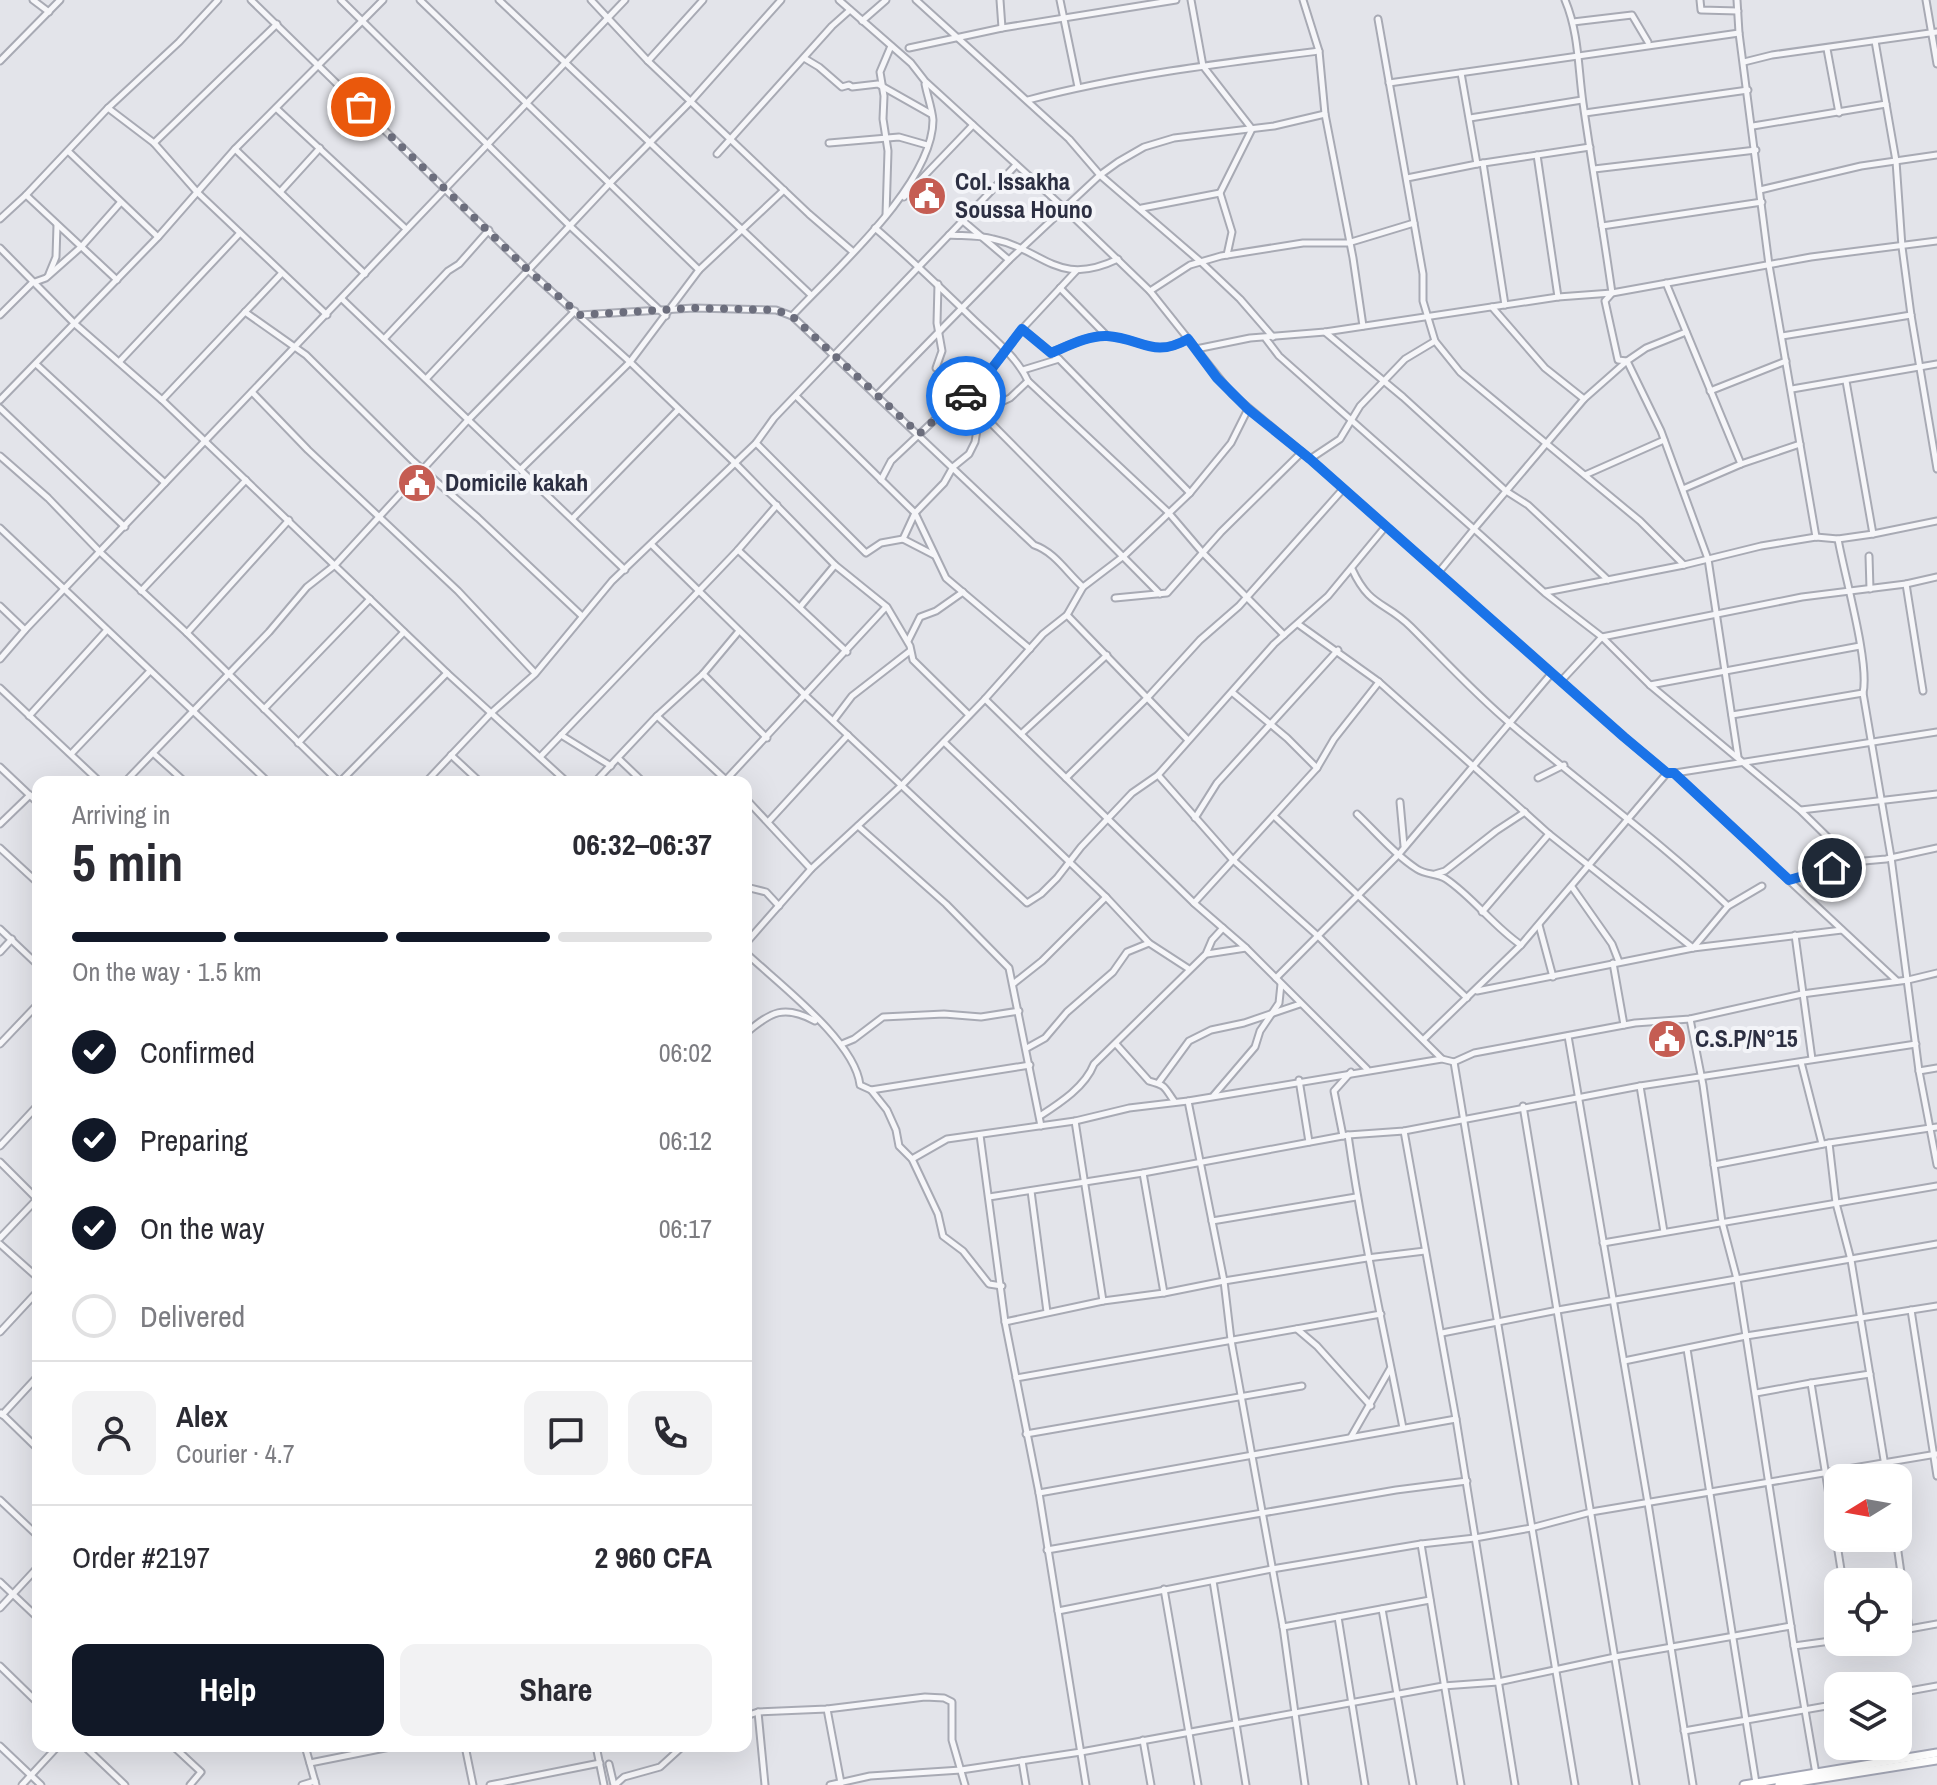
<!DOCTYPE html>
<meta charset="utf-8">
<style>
:root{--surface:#fff;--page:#f2f2f3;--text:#2b2b33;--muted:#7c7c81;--line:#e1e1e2;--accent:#111827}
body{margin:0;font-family:"Archivo Narrow",sans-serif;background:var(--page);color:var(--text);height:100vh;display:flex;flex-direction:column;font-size:30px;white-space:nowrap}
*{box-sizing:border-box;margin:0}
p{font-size:26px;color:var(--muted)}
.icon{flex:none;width:44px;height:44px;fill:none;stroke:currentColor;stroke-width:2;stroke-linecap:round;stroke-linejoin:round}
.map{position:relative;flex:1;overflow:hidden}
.panel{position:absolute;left:32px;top:776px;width:720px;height:976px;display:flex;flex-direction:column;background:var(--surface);border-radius:16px;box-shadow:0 8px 32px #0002}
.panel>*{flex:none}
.needle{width:52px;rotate:259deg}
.fabs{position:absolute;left:1824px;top:1464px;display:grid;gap:16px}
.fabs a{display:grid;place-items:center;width:88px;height:88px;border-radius:16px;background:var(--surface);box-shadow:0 8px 32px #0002;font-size:40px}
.pin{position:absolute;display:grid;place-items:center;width:68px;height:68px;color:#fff;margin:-34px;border:4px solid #fff;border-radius:50%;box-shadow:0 2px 8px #0007}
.courier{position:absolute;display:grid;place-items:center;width:80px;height:80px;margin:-40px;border:6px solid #1a73e8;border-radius:50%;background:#fff;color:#222;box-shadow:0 2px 10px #0007}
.head em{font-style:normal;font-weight:700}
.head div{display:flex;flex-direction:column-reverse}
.head{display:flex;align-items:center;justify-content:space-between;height:136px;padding:0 40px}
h1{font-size:52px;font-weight:700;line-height:60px}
.bar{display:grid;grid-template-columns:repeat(4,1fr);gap:12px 8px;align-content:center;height:96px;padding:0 40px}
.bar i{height:10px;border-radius:6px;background:var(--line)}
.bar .current{background:var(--accent)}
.bar p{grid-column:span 4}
.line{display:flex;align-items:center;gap:20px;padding:0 40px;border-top:2px solid var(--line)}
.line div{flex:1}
.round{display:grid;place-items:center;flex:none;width:84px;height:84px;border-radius:16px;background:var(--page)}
ol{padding:0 40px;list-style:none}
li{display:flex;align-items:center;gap:24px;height:88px}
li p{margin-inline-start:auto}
li .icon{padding:8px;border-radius:50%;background:var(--accent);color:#fff;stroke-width:4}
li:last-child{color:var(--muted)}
li i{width:44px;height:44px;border:4px solid var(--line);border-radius:50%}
.action{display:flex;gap:16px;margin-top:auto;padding:16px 40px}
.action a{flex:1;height:92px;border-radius:16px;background:var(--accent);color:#fff;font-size:32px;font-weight:700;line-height:92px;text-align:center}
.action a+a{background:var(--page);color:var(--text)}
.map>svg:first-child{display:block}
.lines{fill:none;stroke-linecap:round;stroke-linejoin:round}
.minor-casing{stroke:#a8aab4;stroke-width:9}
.major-casing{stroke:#a3a6b5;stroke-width:11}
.minor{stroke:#f6f6f9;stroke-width:5}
.major{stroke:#fff;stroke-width:7}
.done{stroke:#6c6e7d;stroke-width:8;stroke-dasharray:0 14.4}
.route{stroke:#1a73e8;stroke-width:10}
.labels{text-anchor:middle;stroke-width:8;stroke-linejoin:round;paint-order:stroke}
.poi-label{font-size:24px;font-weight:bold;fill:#2c2f42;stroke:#f3f4f8;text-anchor:start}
</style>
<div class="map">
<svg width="1937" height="1785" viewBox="0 0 1937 1785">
<rect width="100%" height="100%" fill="#e3e4ea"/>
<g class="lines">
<defs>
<g id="minor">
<path d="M33 0 49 12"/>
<path d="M251 0 529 271 630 362 734 462 835 565 887 607 910 646 913 660 969 715"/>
<path d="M341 0 570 226 666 316"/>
<path d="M420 0 699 270"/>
<path d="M499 0 811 295"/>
<path d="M591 0 648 61 809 214 852 251"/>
<path d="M839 0 911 63 925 81 1064 208 1150 291 1232 394 1310 459 1624 737 1667 773H1674L1897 981"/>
<path d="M916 0 1069 139 1100 175 1201 262 1240 299 1273 337"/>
<path d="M1000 0 1002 28"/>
<path d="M1060 0 1078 87"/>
<path d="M1191 0 1203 66 1252 129 1220 193 1232 232 1227 255"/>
<path d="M1303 0 1319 51 1325 114 1353 258 1363 326"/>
<path d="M1565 0C1579 33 1578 68 1583 103 1592 166 1603 229 1612 293L1605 301 1618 360 1627 361 1661 431 1708 559 1738 757"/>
<path d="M1700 0 1701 10 1738 11"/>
<path d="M1737 0 1739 33 1769 265 1816 537"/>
<path d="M1926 0 1937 64"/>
<path d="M1378 19 1423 274V301L1435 341 1460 372 1640 521 1684 565"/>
<path d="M862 21 886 0"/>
<path d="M1573 22 1632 15 1648 42"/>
<path d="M1875 41 1896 161 1902 247 1911 315 1937 469"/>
<path d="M909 48 1002 28 1176 0"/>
<path d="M1827 49 1839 113"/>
<path d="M804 58 819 67 842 87 849 85 852 87 878 84 931 114"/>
<path d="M0 61 60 0"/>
<path d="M648 61 703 0"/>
<path d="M1744 62 1772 55 1937 32"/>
<path d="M1461 73 1477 164"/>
<path d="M1389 83 1739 33"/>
<path d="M1028 100C1123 75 1222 63 1319 51"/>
<path d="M108 108 154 143 197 192 327 315"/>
<path d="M277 109 406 229"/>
<path d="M1585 113 1748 90"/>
<path d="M1470 118 1582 100"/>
<path d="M1753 126 1886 104"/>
<path d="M154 143 277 24"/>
<path d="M829 143 899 137 927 145"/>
<path d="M235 149 365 274"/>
<path d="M68 151 158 237"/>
<path d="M717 154 832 26 850 10"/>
<path d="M1537 155 1558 297"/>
<path d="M1483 163 1505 305"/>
<path d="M1594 169 1756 150"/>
<path d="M1407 178 1477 164 1590 147"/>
<path d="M1760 190 1861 166 1937 155"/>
<path d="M280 192 320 148"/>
<path d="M26 195 117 280"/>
<path d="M904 197 973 125"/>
<path d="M1142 208 1220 193"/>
<path d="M886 215 888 151 883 119 884 96 880 72 891 46"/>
<path d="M0 219 26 195 108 108 179 42 218 0"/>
<path d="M963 221 1009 260"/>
<path d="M1602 226 1762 202"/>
<path d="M875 228C910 258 942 289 975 321 994 339 1017 357 1028 381L1168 512 1203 553 1284 635"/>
<path d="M949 235C964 236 979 235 993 239 1045 250 1057 288 1118 259"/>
<path d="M0 248 75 324 162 400 447 673 567 782"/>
<path d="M49 274 56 257 57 225"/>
<path d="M1666 283 1741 464"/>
<path d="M1060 288 1106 335"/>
<path d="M1150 291 1190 265 1221 256 1303 243H1348L1414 223"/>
<path d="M342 299 625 570"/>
<path d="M1492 307 1545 368 1584 399"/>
<path d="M245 312 306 355 413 461 478 518 582 616"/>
<path d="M0 315 32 283 46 278 82 246 120 203"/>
<path d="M580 315 694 308 776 310 792 316 1034 545C1055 552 1067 573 1083 587"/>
<path d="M792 316C834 271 933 184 933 120 932 108 927 95 925 84"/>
<path d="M1022 329 1059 359 1190 493"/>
<path d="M1325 332 1403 397 1506 491 1528 505 1608 580"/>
<path d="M1782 336 1911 315"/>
<path d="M384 339 448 271 459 264 489 230"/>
<path d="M1266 339 1279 356 1474 529 1584 399 1627 361 1646 348 1686 332"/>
<path d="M1196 349 1250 338 1325 332 1558 297 1612 293 1811 257 1937 241"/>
<path d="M1052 352C1068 346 1089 335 1107 336 1141 338 1153 359 1188 339"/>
<path d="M120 361 240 233"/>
<path d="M36 364 165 483"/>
<path d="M936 368 942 351 937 323 938 284"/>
<path d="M1023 370 1059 359"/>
<path d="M426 379 610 183 691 101 781 0"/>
<path d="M1846 381 1873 534"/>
<path d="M977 388 980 412 1160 594"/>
<path d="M1792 389 1937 364"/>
<path d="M1710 391 1786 361"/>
<path d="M252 392 308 450 458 591 535 673"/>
<path d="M796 396 915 513 946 578 1030 649"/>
<path d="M876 396 1009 260 1100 175 1118 162 1144 147 1174 138 1274 126 1325 114"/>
<path d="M0 400 158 237 235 149 383 0"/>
<path d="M162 400 281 274"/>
<path d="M0 408 125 527"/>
<path d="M756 443 866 553 881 543 903 539"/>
<path d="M0 456 48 498 101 553 187 633 339 782"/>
<path d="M1310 459 1340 439 1360 406 1405 359 1435 341"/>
<path d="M521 469 630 362 699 270 784 190"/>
<path d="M1585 475 1664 440"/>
<path d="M881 480 891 461 944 411 977 388 1022 329 1076 271"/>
<path d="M1683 489 1741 464 1800 444"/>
<path d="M573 518 678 410"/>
<path d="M0 528 268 782"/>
<path d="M1838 539C1844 574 1870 663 1863 693L1891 857 1919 1071 1937 1165"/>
<path d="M652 545 805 695 1027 903 1041 894 1057 878 1081 847 1132 793 1158 775 1274 644 1328 596 1386 526"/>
<path d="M738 550 847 652"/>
<path d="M934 555 903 539 915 513 944 483 953 467 969 454 975 442 980 412 1010 398 1028 381"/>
<path d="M1869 556 1870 589"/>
<path d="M1352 569C1370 608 1385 601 1411 627 1444 660 1476 695 1512 725 1584 786 1660 841 1728 906"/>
<path d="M1439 572 1474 529 1545 593 1602 637 1650 685 1800 810 1853 862"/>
<path d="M1906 584 1923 691"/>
<path d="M141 591 246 480"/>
<path d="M1546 592 1684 565 1761 546 1816 537 1838 539 1873 534 1937 521"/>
<path d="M1115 598 1167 593 1221 532 1302 452"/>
<path d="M0 606 25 630"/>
<path d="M800 607 835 565"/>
<path d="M1067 615 1187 739"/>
<path d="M1298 624 1379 682 1549 834 1693 948 1728 906 1762 886"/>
<path d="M187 633 289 520"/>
<path d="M908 641 920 617 936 611 963 592"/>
<path d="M0 659 25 630 625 0"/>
<path d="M703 674 767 738"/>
<path d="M1562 680 1602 637 1802 597 1906 584 1937 577"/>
<path d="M1650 685 1860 646"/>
<path d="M0 688 100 782"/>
<path d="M1233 693 1287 738 1317 768"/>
<path d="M985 699 1194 903 1246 948 1367 1069"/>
<path d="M264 709 370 599"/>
<path d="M1732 715 1863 693"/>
<path d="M29 716 107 630"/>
<path d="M657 716 727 781"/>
<path d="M833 721 852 696 910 651"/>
<path d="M1021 734 1107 655"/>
<path d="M561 735 611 766"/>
<path d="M944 742 1106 897 1149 943 1189 969"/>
<path d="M298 743 404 632"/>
<path d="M153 753 185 782"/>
<path d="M71 754 150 671"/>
<path d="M451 755 480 782"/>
<path d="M540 757 738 550 777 505"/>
<path d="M619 759 643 782"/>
<path d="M0 767 38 803"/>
<path d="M1675 773 1937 732"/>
<path d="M1158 775 1232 859 1318 936 1441 1058"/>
<path d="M1066 778 1148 697 1200 640 1239 606 1343 489"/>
<path d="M1538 778 1564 765"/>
<path d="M125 782 269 632 307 587 335 565 468 420 575 311"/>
<path d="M340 782 447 673"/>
<path d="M426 782 491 713 535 674 612 581 756 443 774 418 1016 165"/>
<path d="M595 782 657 716 703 674 739 631"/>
<path d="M724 782 886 607"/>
<path d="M746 799 811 869"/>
<path d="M1400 802 1404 846"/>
<path d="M1801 810 1937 794"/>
<path d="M1357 814C1376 832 1395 855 1417 869 1426 875 1437 873 1446 879 1473 897 1493 926 1521 945"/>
<path d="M1274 816 1467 998"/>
<path d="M1195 818 1217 783 1338 650"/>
<path d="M769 821 848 735"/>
<path d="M0 824 30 795"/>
<path d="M858 826 946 904 1009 968 1041 1126"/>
<path d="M0 848 38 883"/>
<path d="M1435 874 1445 871 1496 831 1525 812"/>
<path d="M1789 880 1853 862 1886 859 1937 848"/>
<path d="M746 887 766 892 779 906"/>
<path d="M1572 887 1612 944 1619 962"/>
<path d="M1194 903 1317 768 1334 739 1379 682"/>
<path d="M1482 912 1549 834"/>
<path d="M1539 925 1553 977"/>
<path d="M0 929 38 965"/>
<path d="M1795 935 1812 1059"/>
<path d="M746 943 811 869 902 785 985 699 1043 634 1067 615 1083 587 1125 555 1190 493 1231 443 1248 409"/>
<path d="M0 952 12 939"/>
<path d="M746 953C779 984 855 1041 860 1085L871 1090 887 1110 896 1130 899 1146 912 1159 938 1214 943 1236 963 1251 989 1284 1002 1286"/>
<path d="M1207 954 1246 948"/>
<path d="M1613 963 1624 1025"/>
<path d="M1276 978 1399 854 1551 674"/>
<path d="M1013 984 1042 961 1106 897"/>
<path d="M1477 991 1693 948 1842 930"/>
<path d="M1690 1019 1703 1085 1722 1222 1737 1279 1746 1336 1794 1646 1816 1774"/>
<path d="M746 1033C771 1012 784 1004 815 1021"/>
<path d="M1568 1036 1648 1503 1693 1785"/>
<path d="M1424 1039 1521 945 1667 773"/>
<path d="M0 1044 38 1004"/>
<path d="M842 1044 854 1039 883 1017 944 1014 981 1017 1019 1011"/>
<path d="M1116 1044 1149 1081C1166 1086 1163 1085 1174 1101"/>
<path d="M1027 1048 1045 1038 1067 1012 1113 972 1127 952 1149 943"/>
<path d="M1454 1062 1575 1785"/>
<path d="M1801 1062 1822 1144"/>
<path d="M1919 1071 1937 1068"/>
<path d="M1299 1080 1309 1142"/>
<path d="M1159 1082 1189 1041 1211 1030 1244 1023 1300 1004"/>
<path d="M1640 1086 1664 1232"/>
<path d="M871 1090 1030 1065"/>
<path d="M1214 1095 1255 1047 1260 1031 1279 1003 1281 984"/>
<path d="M1188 1101 1224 1281 1231 1340 1283 1627 1305 1785"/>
<path d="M1523 1106 1636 1785"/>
<path d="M1040 1116C1060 1103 1085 1087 1094 1064L1206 954 1212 940 1223 928"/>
<path d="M1075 1121 1103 1301"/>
<path d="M1404 1131 1456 1419 1515 1785"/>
<path d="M980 1135 1005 1322 1039 1493 1086 1785"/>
<path d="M1348 1135C1362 1234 1384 1330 1403 1428"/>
<path d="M1343 1136 1334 1091 1351 1072"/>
<path d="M1829 1143 1836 1203 1851 1260 1887 1478"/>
<path d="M0 1146 38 1105"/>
<path d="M912 1159 947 1139 1075 1121 1129 1108 1188 1101 1442 1059 1454 1062 1474 1053 1635 1023 1690 1019 1802 994 1908 980 1937 973"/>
<path d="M0 1162 37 1199"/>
<path d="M1714 1165 1829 1143 1937 1127"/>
<path d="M1143 1173 1164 1293"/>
<path d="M1031 1191 1047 1312"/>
<path d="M989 1197 1143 1173 1348 1135 1404 1131 1640 1086 1916 1044"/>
<path d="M1212 1221 1356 1197"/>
<path d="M0 1238 38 1198"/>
<path d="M1603 1243 1937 1186"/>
<path d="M0 1244 38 1278"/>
<path d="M1911 1310 1937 1476"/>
<path d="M1005 1322 1103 1301 1164 1293 1224 1281 1367 1258 1425 1251"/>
<path d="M1297 1329 1317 1346 1371 1406"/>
<path d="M0 1332 38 1291"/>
<path d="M1442 1333 1558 1310 1937 1244"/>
<path d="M1687 1349 1756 1783"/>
<path d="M1624 1361 1746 1336 1937 1306"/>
<path d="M1016 1378 1381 1314"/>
<path d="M1811 1383 1870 1374"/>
<path d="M1756 1393 1811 1383 1843 1582"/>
<path d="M1 1413 38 1449"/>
<path d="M2 1415 38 1376"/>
<path d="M1026 1434 1302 1386"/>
<path d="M1351 1437 1390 1369"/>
<path d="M1039 1493 1456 1419"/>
<path d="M0 1500 38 1536"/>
<path d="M1896 1538 1909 1629 1898 1630"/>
<path d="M1421 1544 1461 1785"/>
<path d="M1047 1550 1396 1490 1467 1481"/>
<path d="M1213 1581 1246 1785"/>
<path d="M0 1582 38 1618"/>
<path d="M1164 1589 1198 1785"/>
<path d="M0 1608 38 1567"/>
<path d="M1382 1609 1413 1785"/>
<path d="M1058 1611 1272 1569 1421 1544 1475 1538 1531 1528 1591 1512 1937 1454"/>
<path d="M1338 1617 1365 1785"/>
<path d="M1283 1627 1430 1600"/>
<path d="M1909 1629 1937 1624"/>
<path d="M1794 1646 1838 1640"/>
<path d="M0 1666 38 1703"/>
<path d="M1898 1693 1937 1686"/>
<path d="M827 1709 841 1783"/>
<path d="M758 1712 765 1785"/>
<path d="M746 1716 758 1712 827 1709 925 1697 944 1698 952 1702V1740L965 1785"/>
<path d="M1684 1731 1838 1704"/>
<path d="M1143 1740 1151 1785"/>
<path d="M0 1746 41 1785"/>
<path d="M84 1746 125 1785"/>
<path d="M173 1746 201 1772 190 1785"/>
<path d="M305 1746 316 1785"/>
<path d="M465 1746 473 1785"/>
<path d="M596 1746 604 1785"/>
<path d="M1022 1761 1026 1785"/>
<path d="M310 1763 395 1746"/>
<path d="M609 1764 614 1785"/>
<path d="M22 1785 58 1746"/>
<path d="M302 1785 315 1781"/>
<path d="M490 1785 600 1763"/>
<path d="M615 1785 624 1777 660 1767 683 1746"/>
<path d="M830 1785 870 1776 961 1770 1081 1752 1443 1686 1498 1682 1615 1657 1791 1626"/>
</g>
<g id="major">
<path d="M1744 1785 1937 1753"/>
<path d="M1779 1785 1937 1760"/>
</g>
</defs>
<!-- minor casing -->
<use href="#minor" class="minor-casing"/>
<!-- major casing -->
<use href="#major" class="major-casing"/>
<!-- minor -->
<use href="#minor" class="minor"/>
<!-- major -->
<use href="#major" class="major"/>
</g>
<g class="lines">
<!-- done -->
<path class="done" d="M361 107 529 271 580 315 694 308 776 310 792 316 919 434 944 411 966 396"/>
<!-- route -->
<path class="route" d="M966 396 977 388 1022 329 1051 353C1068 346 1089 335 1107 336 1141 338 1153 359 1188 339L1217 378 1248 409 1310 459 1624 737 1667 773H1674L1789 880 1832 868"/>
</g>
<!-- icons -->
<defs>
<symbol id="civic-disc" viewBox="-11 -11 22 22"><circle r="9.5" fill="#c55d53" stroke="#f3f4f8"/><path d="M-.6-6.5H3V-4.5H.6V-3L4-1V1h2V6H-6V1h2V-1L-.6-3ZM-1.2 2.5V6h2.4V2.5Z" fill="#fff"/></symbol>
</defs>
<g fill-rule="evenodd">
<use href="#civic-disc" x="905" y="174" width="44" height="44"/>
<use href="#civic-disc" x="395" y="461" width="44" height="44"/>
<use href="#civic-disc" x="1645" y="1017" width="44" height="44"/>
</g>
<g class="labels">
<!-- poi labels -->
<g class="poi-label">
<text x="955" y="190">Col. Issakha<tspan x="955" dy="28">Soussa Houno</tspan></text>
<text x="445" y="491">Domicile kakah</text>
<text x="1695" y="1047">C.S.P/N°15</text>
</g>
</g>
</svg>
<div class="fabs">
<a><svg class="needle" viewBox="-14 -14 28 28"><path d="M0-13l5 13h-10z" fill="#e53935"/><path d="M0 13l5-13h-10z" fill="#7c7c81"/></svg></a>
<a><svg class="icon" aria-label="locate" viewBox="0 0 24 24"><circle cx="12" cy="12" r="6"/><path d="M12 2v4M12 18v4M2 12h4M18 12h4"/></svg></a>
<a><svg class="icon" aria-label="layers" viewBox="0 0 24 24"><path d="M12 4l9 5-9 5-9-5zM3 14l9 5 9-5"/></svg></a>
</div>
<div class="pin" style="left:361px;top:107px;background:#ea580c"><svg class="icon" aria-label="bag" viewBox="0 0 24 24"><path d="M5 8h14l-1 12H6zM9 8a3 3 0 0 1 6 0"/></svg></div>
<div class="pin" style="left:1832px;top:868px;background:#1f2937"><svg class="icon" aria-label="home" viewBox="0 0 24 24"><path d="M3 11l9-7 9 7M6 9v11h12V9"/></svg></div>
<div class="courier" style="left:966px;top:396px"><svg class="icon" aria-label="car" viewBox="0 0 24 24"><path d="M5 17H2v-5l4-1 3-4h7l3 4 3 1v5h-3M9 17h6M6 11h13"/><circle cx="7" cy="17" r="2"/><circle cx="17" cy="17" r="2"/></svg></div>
<section class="panel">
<div class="head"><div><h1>5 min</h1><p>Arriving in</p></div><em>06:32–06:37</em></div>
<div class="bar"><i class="current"></i><i class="current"></i><i class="current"></i><i></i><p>On the way · 1.5 km</p></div>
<ol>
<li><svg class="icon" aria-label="check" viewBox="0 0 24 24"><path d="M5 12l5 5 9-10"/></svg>Confirmed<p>06:02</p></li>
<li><svg class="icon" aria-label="check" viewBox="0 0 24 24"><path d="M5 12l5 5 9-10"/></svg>Preparing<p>06:12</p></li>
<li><svg class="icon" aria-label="check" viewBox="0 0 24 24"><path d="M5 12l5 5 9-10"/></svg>On the way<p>06:17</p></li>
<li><i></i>Delivered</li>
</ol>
<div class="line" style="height:144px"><a class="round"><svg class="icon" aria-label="person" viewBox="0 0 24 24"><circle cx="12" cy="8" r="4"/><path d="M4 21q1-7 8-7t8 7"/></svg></a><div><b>Alex</b><p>Courier · 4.7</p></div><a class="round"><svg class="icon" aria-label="chat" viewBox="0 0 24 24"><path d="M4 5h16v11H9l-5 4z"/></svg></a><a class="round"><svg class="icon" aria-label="phone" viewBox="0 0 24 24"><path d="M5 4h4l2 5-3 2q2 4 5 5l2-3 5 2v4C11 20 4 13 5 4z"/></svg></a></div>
<div class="line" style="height:104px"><div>Order #2197</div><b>2 960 CFA</b></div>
<div class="action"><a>Help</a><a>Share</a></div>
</section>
</div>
